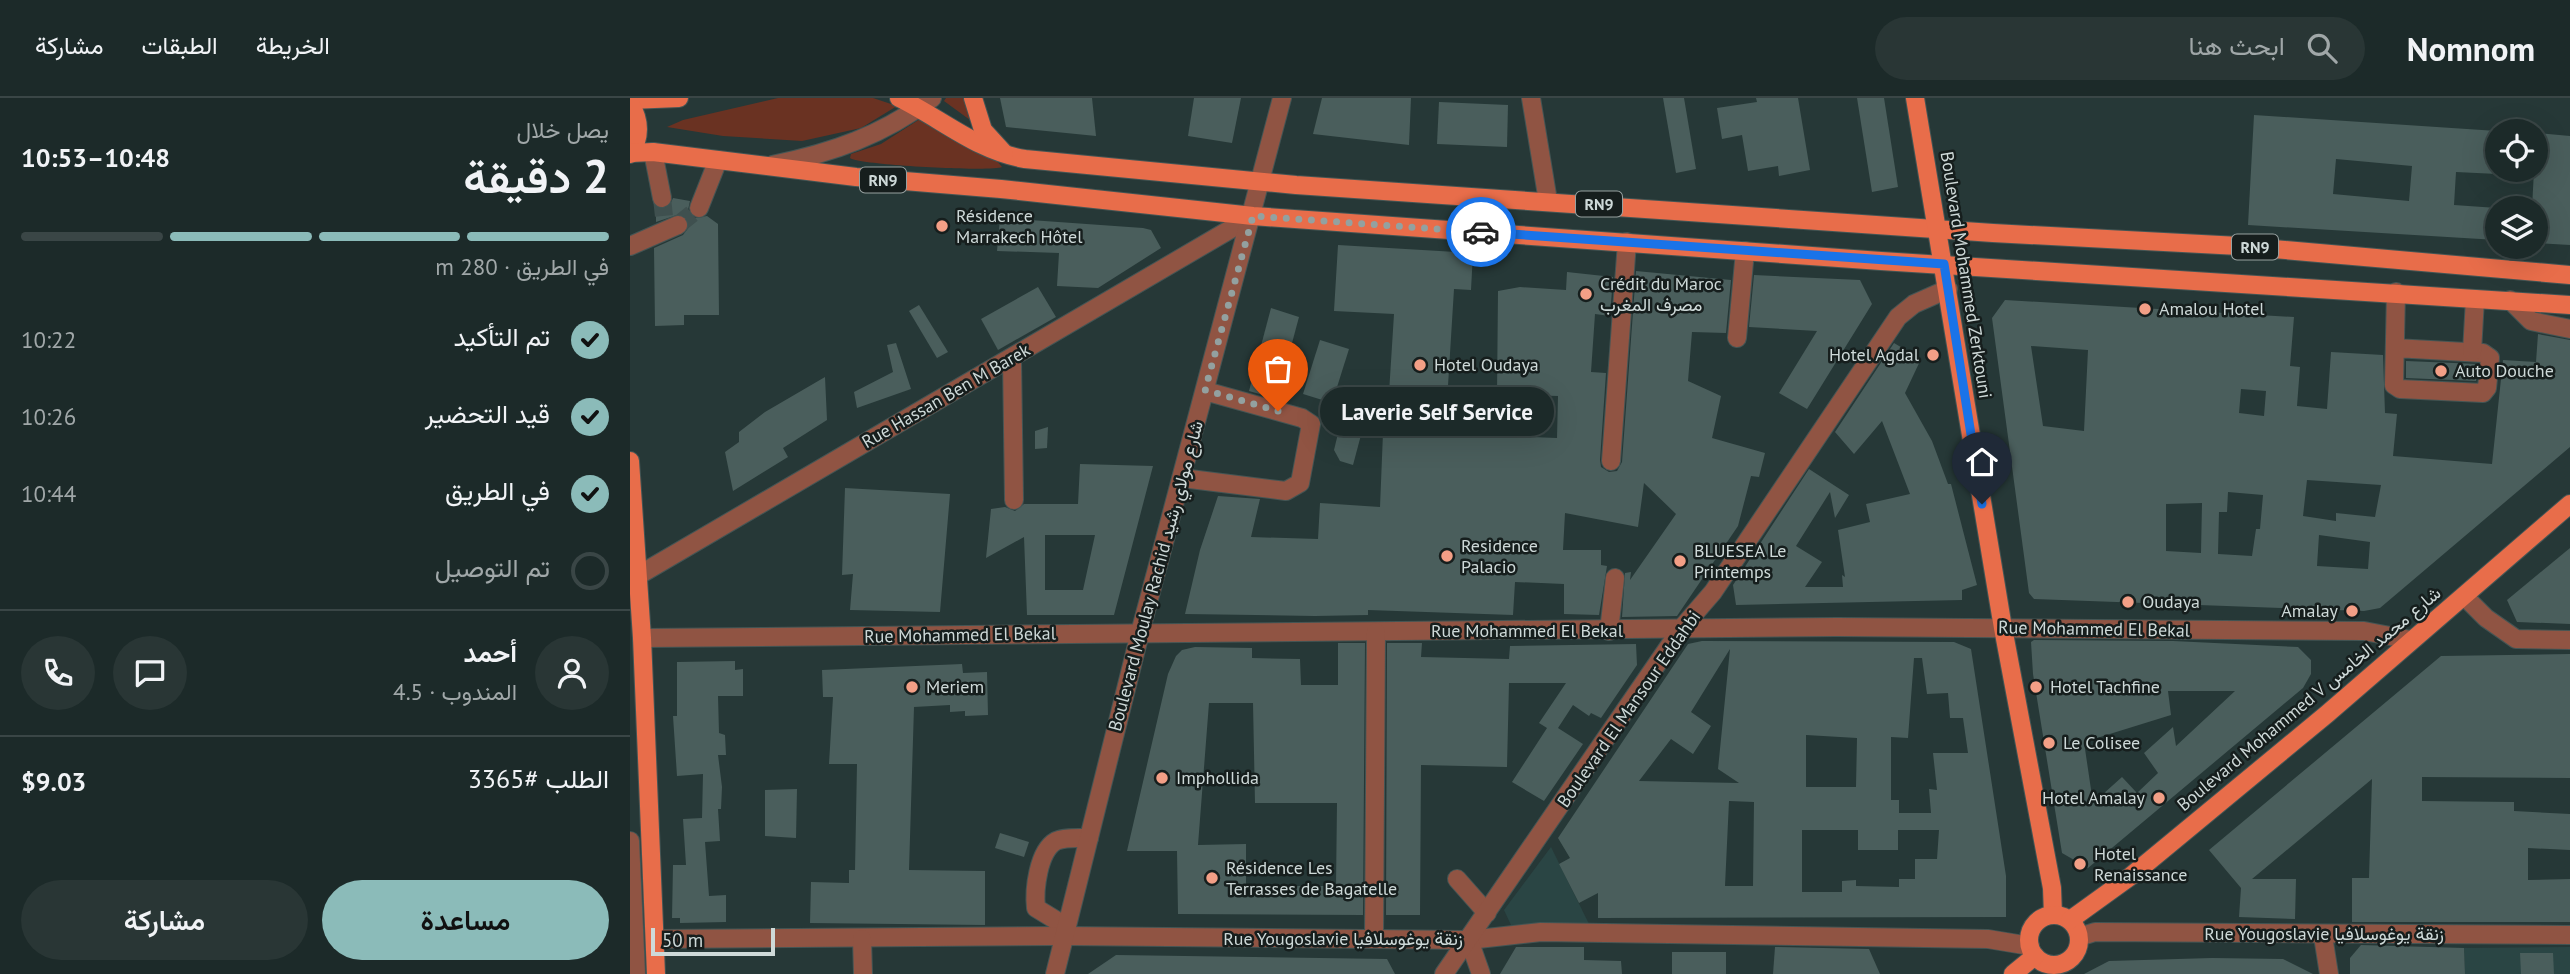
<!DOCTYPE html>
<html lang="ar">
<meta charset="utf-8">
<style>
:root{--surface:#1c2a29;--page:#293635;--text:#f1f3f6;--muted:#a0a7a8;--line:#3a4646;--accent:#8bbbb9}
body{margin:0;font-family:"PT Sans",Vazirmatn,sans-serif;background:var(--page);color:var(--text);direction:rtl;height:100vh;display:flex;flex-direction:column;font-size:26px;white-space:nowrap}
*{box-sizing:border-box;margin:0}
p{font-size:23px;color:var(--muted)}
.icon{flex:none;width:38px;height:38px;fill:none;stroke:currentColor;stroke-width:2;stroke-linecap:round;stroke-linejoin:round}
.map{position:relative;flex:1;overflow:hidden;direction:ltr}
.drawer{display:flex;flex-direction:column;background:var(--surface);width:630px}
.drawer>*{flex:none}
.tools{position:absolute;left:1855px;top:21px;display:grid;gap:14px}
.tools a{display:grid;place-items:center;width:63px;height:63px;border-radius:50%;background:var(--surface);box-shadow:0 7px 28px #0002,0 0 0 2px var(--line);font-size:35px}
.scale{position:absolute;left:21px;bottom:18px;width:124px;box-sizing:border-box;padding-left:7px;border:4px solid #ced9d8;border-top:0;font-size:19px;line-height:24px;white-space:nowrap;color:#ced9d8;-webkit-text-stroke:5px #161e1d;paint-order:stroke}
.pin{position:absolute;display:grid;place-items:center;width:60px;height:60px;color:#fff;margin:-72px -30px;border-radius:50% 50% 50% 0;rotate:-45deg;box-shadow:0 0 7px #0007}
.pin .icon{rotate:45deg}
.courier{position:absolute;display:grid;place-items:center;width:70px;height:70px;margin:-35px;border:5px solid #1a73e8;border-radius:50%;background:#fff;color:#222;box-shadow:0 2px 9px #0007}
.bubble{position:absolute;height:49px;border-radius:24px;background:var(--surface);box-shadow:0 7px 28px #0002,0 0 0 2px var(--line);font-size:23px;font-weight:600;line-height:49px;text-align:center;direction:rtl}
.summary em{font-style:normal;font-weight:600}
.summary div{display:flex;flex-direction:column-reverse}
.summary{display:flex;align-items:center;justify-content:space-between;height:119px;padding:0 21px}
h1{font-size:46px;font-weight:600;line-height:52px}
.bar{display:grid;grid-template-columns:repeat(4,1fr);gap:10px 7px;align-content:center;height:84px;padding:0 21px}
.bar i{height:9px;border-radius:5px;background:var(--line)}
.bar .active{background:var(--accent)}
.bar p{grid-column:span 4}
.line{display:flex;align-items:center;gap:18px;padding:0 21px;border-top:2px solid var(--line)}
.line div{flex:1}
.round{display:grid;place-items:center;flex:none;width:74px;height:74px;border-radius:37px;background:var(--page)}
ol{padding:0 21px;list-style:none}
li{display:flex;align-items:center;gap:21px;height:77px}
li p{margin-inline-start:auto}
li .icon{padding:7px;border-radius:50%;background:var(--accent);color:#111;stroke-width:4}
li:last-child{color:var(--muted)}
li i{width:38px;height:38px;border:4px solid var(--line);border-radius:50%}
.primary-button{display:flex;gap:14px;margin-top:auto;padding:14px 21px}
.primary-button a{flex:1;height:80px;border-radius:42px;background:var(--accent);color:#111;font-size:28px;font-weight:600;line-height:80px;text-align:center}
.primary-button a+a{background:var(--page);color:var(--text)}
header{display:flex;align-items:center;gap:42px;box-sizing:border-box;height:98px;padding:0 35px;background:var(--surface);border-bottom:2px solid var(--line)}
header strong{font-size:33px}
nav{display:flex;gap:38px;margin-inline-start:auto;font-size:24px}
.search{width:490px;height:63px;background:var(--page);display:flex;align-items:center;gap:18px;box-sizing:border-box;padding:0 24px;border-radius:38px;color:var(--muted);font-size:26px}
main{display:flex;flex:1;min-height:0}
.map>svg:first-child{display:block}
.built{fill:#2a4544}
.green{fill:#6a3222}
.building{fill:#4a5e5c;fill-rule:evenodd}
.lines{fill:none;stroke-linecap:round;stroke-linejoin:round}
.minor-tunnel{stroke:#3f504f;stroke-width:18;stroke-dasharray:18 9;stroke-linecap:butt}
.minor-casing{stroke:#445554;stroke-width:20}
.major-casing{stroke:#445554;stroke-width:20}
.minor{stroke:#905443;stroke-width:18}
.major{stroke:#e86d4a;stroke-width:18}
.done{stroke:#93a1a0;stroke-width:7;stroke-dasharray:0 12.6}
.route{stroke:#1a73e8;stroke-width:9}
.poi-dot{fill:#f39f86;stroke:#161e1d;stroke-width:2.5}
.labels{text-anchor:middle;stroke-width:5;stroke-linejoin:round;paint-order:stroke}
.shield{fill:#161e1d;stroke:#97a1a0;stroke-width:2}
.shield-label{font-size:16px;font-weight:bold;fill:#ced9d8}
.poi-label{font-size:18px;fill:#ced9d8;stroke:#161e1d;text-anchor:start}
.street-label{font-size:18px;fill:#ced9d8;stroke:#161e1d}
</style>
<header>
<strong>Nomnom</strong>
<div class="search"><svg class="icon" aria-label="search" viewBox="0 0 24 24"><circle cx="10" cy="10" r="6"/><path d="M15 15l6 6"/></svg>ابحث هنا</div>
<nav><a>الخريطة</a><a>الطبقات</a><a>مشاركة</a></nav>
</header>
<main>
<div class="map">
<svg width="1940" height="876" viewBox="0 0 1940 876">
<rect width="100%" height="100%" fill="#263837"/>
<!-- built -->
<g class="built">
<path d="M921 749 959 826 881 827 874 812Z"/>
<path d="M1940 849V876H1835L1834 850Z"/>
</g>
<!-- green -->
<g class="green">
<path d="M148 0H243L267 8 231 30 172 43 93 38 37 29 53 22Z"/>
<path d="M316 0H336L342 18 340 22 314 3Z"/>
<path d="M290 21 366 62 372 69C362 74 228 67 220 60L221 56 251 46Z"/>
</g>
<!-- building -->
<g class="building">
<path d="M370 0H462L466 38 376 29Z"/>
<path d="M564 0H611L602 45 558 38Z"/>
<path d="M692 0H781L779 47 683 36Z"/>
<path d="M1033 0H1054L1066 71 1046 75Z"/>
<path d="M1126 0H1168L1180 72 1149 78 1148 68 1118 73 1112 37 1092 41 1087 10 1127 4Z"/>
<path d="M1227 0H1254L1268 89 1242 94Z"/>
<path d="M809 4 878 7 877 49 807 46Z"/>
<path d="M1624 17 1867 33V76L1826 74 1824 107 1867 110V142L1618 127ZM1706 61 1782 68 1779 103 1703 96Z"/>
<path d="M1906 35 1940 38V147L1906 145V110H1902Z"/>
<path d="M43 100 60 103 58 112 64 120 77 118 88 126 89 217H54V227L25 228 24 150 53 137 59 129 58 122 50 116 26 124V110L39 109Z"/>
<path d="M370 120 513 130 521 132 531 150 468 190 427 188 429 155 367 153Z"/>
<path d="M708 147 843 155 841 192 824 191 815 336 927 340 928 298 867 296 868 193 890 189 936 192 937 174 983 179 980 218 965 216 961 274 976 275 970 362 971 369 979 374 987 373 992 364 1006 173 1101 182 1096 235 1062 234 1058 283 1091 298 1082 340 1135 355 1129 379 1121 378 1108 428 1047 518 992 519 995 475 1001 474 1000 482 1046 416 1014 385 1008 429 935 415 933 452H971V467L977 468 969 517 934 516V486L885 484 883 517 738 512V517L685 518 555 516 570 452 588 398 630 401 621 439 688 441 690 405 750 409 754 310 758 311 764 216 704 213Z"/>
<path d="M1124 177 1230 182 1242 206 1177 311 1149 295 1187 233 1119 229Z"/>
<path d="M408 189 426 219 368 252 351 221Z"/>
<path d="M1375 202 1664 219 1660 268 1670 269 1667 308 1697 311 1701 254 1753 257 1755 315 1767 316 1763 358 1862 366 1873 262 1906 264 1908 236 1940 242V349L1750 510 1734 513 1404 501 1399 495 1362 220ZM1401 248 1458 252 1454 333 1413 328ZM1611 291 1636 293 1634 318 1609 315ZM1677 382 1751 387 1745 419 1706 415V423L1673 418ZM1598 394 1633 397 1630 431H1626L1622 458 1588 456 1589 414H1597ZM1572 405 1571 455 1536 453V406ZM1689 437 1740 444 1738 471 1687 468Z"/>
<path d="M289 207 318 254 307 260 279 213Z"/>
<path d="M641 210 669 219 647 301 619 293Z"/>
<path d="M690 242 719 251 702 305 673 296Z"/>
<path d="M266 245 281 291 227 310 224 294 263 274 257 247Z"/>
<path d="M1264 245 1291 261 1275 295 1302 343 1318 386H1321L1347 487 1332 492V502L1106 507 1103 487 1179 371 1219 397 1205 420 1200 394 1166 448 1192 464 1175 489H1213L1212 477 1215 479 1208 432 1240 424 1236 406 1280 396 1252 323 1224 356 1205 334Z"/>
<path d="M1776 263 1848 266 1846 283 1776 280Z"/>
<path d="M195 279 197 322 153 350 158 359 103 393 95 354 109 344V334L135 314Z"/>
<path d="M722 306 739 307 723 367 710 363 704 352 714 311Z"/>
<path d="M418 329 417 350 405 351V333Z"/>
<path d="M450 366 523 368 484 517H397L394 439 356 460 361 411 375 409 385 413 394 406H448ZM415 437H465L453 492H415Z"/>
<path d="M215 390 320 396 310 514 220 512 223 476 212 477Z"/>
<path d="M1940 450V526L1887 524 1877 502Z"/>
<path d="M1404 542 1543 543 1668 549 1681 562V576L1673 590 1458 770 1432 755 1403 576 1401 544ZM1538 593H1605L1546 648 1543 629 1514 655 1528 675 1507 695 1492 679 1463 705 1454 644 1541 617Z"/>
<path d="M1072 543 1324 544 1341 551 1376 778V819L968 820V795L949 805 929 766 940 760 928 740 1058 546ZM1100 551 1088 671 1109 685 1009 683 1041 641 1063 656 1081 628 1061 614ZM1284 560H1292L1297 596 1318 595 1320 620H1333L1338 655H1303L1307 692 1299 691 1301 715H1269V702H1261V639L1278 640ZM1176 637 1227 640 1226 689H1176ZM1099 703 1124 704 1123 788H1095ZM1172 732H1228V752H1268V732H1309L1307 761H1285V781H1269V789L1226 788V782L1212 783V794H1172Z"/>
<path d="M708 545H735L733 817 548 816 547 753H497L538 576 546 558 552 552 565 549 622 550V560L670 561 671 587H708ZM579 605H623L625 705H707L706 788H616V746L568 747Z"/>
<path d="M757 545H792L791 559 879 561 880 548 1006 546 1007 567 971 620 961 615 959 618 943 607 928 630 953 646 914 703 882 684 917 630 909 625 936 585H879L877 669 791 667 790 817H756Z"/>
<path d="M1940 556V680L1792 679V703L1884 704V713L1940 716V752L1898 750V782L1940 781V824H1722V780H1739L1742 681 1622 781H1666L1665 821 1609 819 1611 790 1579 752 1811 558Z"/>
<path d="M105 563V572L113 571V598H88L89 635 95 637 96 657H88L92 689 91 711H88L90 743 75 744 79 798 96 797V824L50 825V820H42L43 767H56L53 721 72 720 73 676 47 678 43 618H47V564Z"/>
<path d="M332 566 333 575 357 574 358 617 335 618V613L320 614V607L284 609 279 772 355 773V827L180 825 181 784 219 785V772H225L227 666H199L203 599H193L192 572Z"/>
<path d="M167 691 166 740 135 738V692Z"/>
<path d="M370 735 399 744 394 759 365 750Z"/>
<path d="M1731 847 1834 850 1835 876H1720V860Z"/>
<path d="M886 849H954V862L991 863 992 876H870Z"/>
<path d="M1145 849 1239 851 1250 876H1143Z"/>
<rect x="1042" y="854" width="54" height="22"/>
<path d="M1890 855H1923L1924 876H1891Z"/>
<path d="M486 857 757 861 765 876H458Z"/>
<path d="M1582 860 1653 861 1683 876H1454L1479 863Z"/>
</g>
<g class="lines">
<!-- minor-tunnel -->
<g class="minor-tunnel">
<path d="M32 100 35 128"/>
<path d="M48 127 69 110"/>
</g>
<defs>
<g id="minor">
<path d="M901 0 918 103"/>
<path d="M23 54 32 100"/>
<path d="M142 67C202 55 253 37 302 0"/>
<path d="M69 110 88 62"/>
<path d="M0 148 48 127"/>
<path d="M1880 202 1901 223 1940 231"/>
<path d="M1107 240 1115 153"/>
<path d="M1765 250 1853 255 1860 260 1857 290 1853 295 1770 291 1764 287 1766 194"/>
<path d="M1842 254 1845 201"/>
<path d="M382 261 384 402"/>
<path d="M981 363 997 144"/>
<path d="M552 380 656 393 670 385 681 326 672 320 575 293"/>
<path d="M9 477 623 118"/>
<path d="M1834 498 1856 520 1886 541 1940 542"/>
<path d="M979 533 985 480"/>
<path d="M12 540 1207 529 1734 533 1781 542"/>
<path d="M0 743 6 876"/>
<path d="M827 781 857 815"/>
<path d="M437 829 406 810C404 792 408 753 426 743 434 739 449 740 459 740"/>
<path d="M1693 838 1699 876"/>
<path d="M1449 839 1465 834 1940 837"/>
<path d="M25 841 434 838 839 842 911 834 1358 841 1400 848"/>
<path d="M232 841 233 876"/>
<path d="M744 841 746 534"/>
<path d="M839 842 851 876"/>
<path d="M425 876 510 535 652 0"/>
<path d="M814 876 1051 531 1083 494 1268 219 1284 206 1318 191"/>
</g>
<g id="major">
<path d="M269 0C312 21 347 53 395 61L666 87 1363 135 1609 148 1940 177"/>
<path d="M343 0 353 32 374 55"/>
<path d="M1285 0 1373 530 1422 790 1423 817"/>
<path d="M0 2 49 0"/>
<path d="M0 5C10 22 11 39 0 56"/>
<path d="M1 55 23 54 226 79 371 91 623 118 1251 163 1940 207"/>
<path d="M0 363 12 540 26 876"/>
<circle cx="1424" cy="842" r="25"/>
<path d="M1440 822 1501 778 1697 616 1940 406"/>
<path d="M1383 876 1405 858"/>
</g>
</defs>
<!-- minor casing -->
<use href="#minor" class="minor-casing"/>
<!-- major casing -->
<use href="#major" class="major-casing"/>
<!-- minor -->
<use href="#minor" class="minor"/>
<!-- major -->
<use href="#major" class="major"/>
</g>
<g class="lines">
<!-- done -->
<path class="done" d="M648 313 575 292 623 118 851 134"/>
<!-- route -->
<path class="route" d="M851 134 1314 166 1352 406"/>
</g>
<!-- markers -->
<g class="poi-dot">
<circle cx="312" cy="128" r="7"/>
<circle cx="956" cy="196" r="7"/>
<circle cx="1515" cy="211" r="7"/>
<circle cx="1303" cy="257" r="7"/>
<circle cx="790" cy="267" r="7"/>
<circle cx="1811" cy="273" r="7"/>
<circle cx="817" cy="458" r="7"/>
<circle cx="1050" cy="463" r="7"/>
<circle cx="1498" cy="504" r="7"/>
<circle cx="1722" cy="513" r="7"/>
<circle cx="282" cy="589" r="7"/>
<circle cx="1406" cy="589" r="7"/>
<circle cx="1419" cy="645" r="7"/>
<circle cx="532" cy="680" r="7"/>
<circle cx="1529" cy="700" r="7"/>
<circle cx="1450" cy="766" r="7"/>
<circle cx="582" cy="780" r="7"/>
</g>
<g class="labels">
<!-- shield labels -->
<g class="shield">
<rect x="230" y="69.5" width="46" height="25" rx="5"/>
<rect x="946" y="93.5" width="46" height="25" rx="5"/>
<rect x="1602" y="136.5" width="46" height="25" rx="5"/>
</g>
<g class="shield-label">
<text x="253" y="88">RN9</text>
<text x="969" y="112">RN9</text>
<text x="1625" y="155">RN9</text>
</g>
<!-- poi labels -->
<g class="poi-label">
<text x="326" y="124">Résidence<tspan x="326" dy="21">Marrakech Hôtel</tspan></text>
<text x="970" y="192">Crédit du Maroc<tspan x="970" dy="21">مصرف المغرب</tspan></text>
<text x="1529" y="217">Amalou Hotel</text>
<text x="1289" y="263" text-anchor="end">Hotel Agdal</text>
<text x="804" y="273">Hotel Oudaya</text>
<text x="1825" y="279">Auto Douche</text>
<text x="831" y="454">Residence<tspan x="831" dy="21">Palacio</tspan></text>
<text x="1064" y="459">BLUESEA Le<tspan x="1064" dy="21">Printemps</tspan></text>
<text x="1512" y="510">Oudaya</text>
<text x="1708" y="519" text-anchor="end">Amalay</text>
<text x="296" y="595">Meriem</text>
<text x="1420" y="595">Hotel Tachfine</text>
<text x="1433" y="651">Le Colisee</text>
<text x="546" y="686">Imphollida</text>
<text x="1515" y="706" text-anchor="end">Hotel Amalay</text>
<text x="1464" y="762">Hotel<tspan x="1464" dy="21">Renaissance</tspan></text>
<text x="596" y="776">Résidence Les<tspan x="596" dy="21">Terrasses de Bagatelle</tspan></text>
</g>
<!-- street labels -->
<g class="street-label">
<text transform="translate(1336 177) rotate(81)" y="6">Boulevard Mohammed Zerktouni</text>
<text transform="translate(316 298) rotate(-30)" y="6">Rue Hassan Ben M Barek</text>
<text transform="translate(526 478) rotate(-75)" y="6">Boulevard Moulay Rachid شارع مولاي رشيد</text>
<text transform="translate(1464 531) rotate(1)" y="6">Rue Mohammed El Bekal</text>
<text x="897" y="539">Rue Mohammed El Bekal</text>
<text transform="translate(330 537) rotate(-1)" y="6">Rue Mohammed El Bekal</text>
<text transform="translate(1679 601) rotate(-40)" y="6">Boulevard Mohammed V شارع محمد الخامس</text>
<text transform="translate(999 611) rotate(-55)" y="6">Boulevard El Mansour Eddahbi</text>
<text x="1694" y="842">Rue Yougoslavie زنقة يوغوسلافيا</text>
<text x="713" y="847">Rue Yougoslavie زنقة يوغوسلافيا</text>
</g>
</g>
</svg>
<div class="tools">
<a><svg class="icon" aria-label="locate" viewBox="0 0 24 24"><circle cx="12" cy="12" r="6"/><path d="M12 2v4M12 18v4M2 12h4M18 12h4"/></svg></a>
<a><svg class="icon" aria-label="layers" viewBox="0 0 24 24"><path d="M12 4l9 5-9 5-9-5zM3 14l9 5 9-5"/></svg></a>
</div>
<div class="scale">50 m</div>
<div class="pin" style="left:648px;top:313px;background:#ea580c"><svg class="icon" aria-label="bag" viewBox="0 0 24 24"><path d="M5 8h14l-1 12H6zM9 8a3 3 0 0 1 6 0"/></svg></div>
<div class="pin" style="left:1352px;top:406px;background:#1f2937"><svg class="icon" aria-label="home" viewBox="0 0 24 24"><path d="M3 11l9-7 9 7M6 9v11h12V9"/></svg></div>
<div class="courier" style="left:851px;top:134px"><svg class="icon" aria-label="car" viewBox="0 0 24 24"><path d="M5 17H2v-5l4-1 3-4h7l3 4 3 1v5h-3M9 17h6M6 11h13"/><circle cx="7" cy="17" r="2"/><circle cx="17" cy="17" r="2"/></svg></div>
<div class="bubble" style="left:690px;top:289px;width:234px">Laverie Self Service</div>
</div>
<section class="drawer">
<div class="summary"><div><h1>2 دقيقة</h1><p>يصل خلال</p></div><em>10:48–10:53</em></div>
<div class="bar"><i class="active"></i><i class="active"></i><i class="active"></i><i></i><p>في الطريق · 280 m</p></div>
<ol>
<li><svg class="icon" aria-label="check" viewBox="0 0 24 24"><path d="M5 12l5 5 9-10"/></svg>تم التأكيد<p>10:22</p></li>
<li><svg class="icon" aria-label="check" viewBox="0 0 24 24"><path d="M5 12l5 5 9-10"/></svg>قيد التحضير<p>10:26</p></li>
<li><svg class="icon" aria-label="check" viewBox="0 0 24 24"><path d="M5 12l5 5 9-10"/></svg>في الطريق<p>10:44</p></li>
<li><i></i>تم التوصيل</li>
</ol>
<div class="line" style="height:126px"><a class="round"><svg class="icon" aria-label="person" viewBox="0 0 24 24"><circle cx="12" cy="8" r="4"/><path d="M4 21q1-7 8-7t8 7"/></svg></a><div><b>أحمد</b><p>المندوب · 4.5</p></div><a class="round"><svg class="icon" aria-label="chat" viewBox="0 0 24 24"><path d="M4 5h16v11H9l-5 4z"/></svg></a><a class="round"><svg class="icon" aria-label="phone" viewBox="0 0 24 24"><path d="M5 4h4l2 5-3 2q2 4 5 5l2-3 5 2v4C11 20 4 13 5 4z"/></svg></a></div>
<div class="line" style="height:91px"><div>الطلب #3365</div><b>$9.03</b></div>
<div class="primary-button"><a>مساعدة</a><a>مشاركة</a></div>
</section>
</main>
